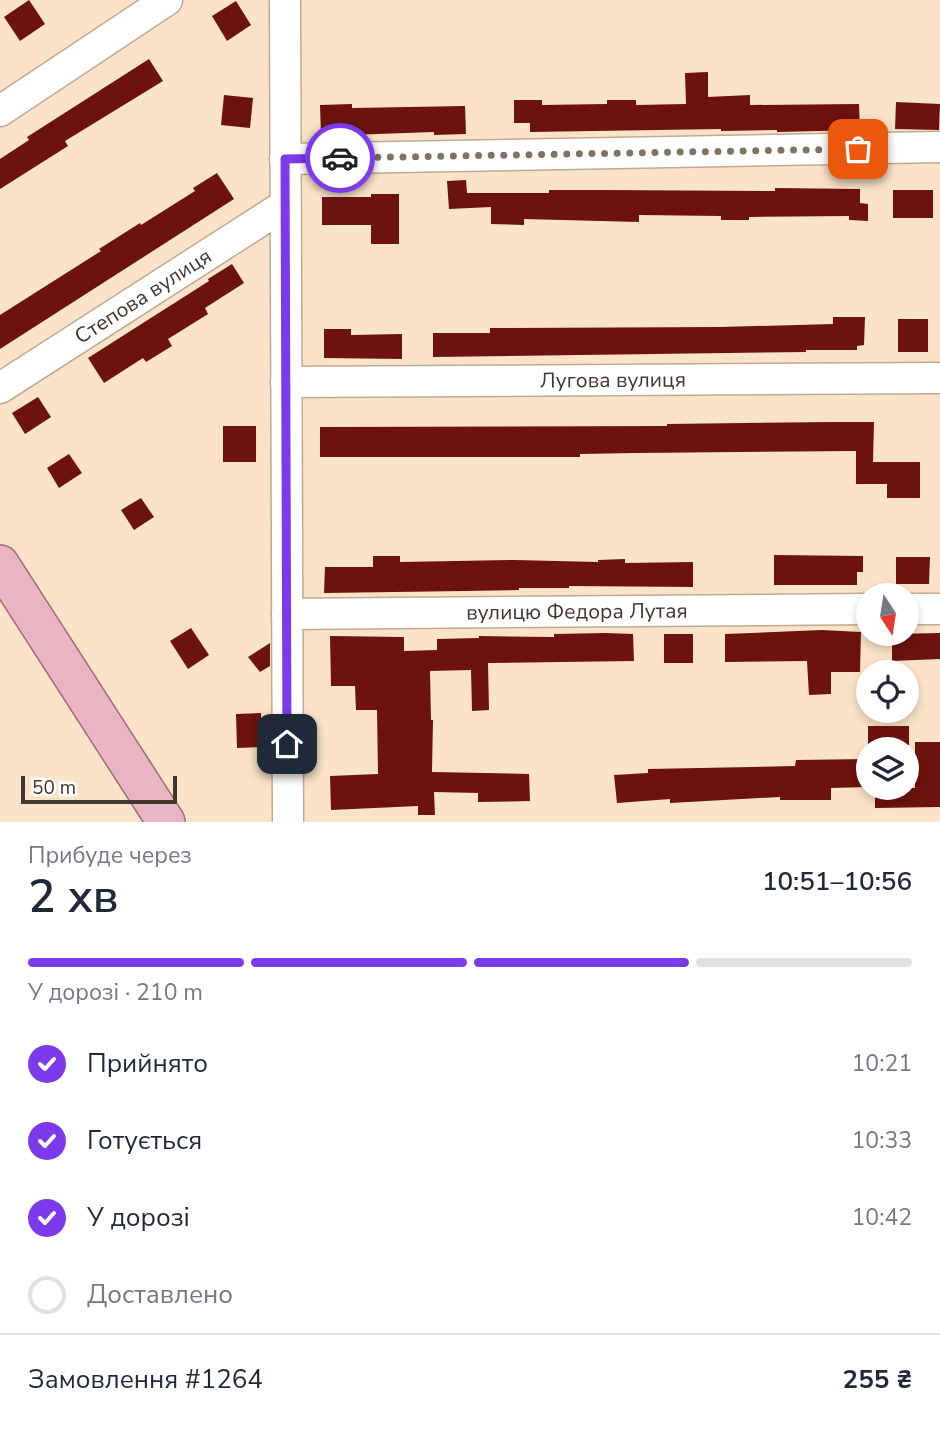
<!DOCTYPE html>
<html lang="uk">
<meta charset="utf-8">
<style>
:root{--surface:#fff;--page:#f6f6f7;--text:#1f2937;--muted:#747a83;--line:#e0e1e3;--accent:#7c3aed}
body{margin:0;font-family:"Nunito Sans",sans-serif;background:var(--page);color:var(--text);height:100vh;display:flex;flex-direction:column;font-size:26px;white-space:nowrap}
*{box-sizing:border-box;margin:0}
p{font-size:23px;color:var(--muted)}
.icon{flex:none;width:38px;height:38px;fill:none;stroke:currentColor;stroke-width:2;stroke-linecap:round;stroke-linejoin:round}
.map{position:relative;height:822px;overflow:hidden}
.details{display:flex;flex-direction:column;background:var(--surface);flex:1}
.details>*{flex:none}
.needle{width:46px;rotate:168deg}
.controls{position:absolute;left:856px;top:583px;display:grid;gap:14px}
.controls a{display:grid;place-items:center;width:63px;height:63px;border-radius:50%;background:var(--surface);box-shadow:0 4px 10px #0003;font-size:35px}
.scale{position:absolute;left:21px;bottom:18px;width:156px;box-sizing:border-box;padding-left:7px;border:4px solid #40372d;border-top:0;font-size:19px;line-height:24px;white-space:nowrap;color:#40372d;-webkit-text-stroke:5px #fff;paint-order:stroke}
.pin{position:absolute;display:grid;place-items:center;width:60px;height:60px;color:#fff;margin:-30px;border-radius:14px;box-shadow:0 4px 10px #0006}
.courier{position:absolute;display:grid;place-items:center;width:70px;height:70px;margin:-35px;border:5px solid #7c3aed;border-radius:50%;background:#fff;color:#222;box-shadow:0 2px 9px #0007}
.overview em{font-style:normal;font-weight:600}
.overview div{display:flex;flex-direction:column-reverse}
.overview{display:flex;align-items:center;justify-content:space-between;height:119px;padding:0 28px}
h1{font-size:46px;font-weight:600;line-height:52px}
.bar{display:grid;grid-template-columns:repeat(4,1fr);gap:10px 7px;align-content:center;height:84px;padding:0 28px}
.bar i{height:9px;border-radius:5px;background:var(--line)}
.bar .selected{background:var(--accent)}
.bar p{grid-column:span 4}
.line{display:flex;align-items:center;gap:18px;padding:0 28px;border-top:2px solid var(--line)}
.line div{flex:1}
ol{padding:0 28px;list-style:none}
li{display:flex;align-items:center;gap:21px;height:77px}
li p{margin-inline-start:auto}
li .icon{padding:7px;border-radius:50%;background:var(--accent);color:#fff;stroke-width:4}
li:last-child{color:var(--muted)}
li i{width:38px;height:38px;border:4px solid var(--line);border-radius:50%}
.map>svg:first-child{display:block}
.building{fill:#6e120e}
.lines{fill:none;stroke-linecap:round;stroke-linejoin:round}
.minor-casing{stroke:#c0aa91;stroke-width:33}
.major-casing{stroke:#a46872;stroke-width:40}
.minor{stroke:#fff;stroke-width:30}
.major{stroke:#e9b5c1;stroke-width:37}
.done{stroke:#817363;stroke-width:7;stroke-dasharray:0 12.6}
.route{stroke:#7c3aed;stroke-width:9}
.labels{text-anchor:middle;stroke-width:7;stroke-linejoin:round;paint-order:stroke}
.street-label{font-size:21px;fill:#40372d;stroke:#fff}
</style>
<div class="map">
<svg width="940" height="822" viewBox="0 0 940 822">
<rect width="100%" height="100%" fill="#fae3c8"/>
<!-- building -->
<g class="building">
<path d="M29 0 45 24 20 41 4 17Z"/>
<path d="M236 1 251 25 227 41 212 16Z"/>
<path d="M149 59 163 81 65 141 68 146 0 189V159L29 140 27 137Z"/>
<path d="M708 72V97L750 95V105L859 104 860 130 777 132V130L721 131V129L530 132V123H514V100H542V105L607 104V100H636V105L686 104 685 73Z"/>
<path d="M224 95 253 98 250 128 221 125Z"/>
<path d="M896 102 940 104 939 130 895 129Z"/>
<path d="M352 104V108L465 106 466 134 434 135V132L321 136 320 105Z"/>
<path d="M217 173 234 199 0 349V315L101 251 99 249 140 223 141 225 195 191 193 188Z"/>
<path d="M466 180 467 193H549V190H604L775 191V188L860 189V203L868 204V221L849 220V216L749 217V220H721V216L639 215V222L524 219V225L491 224V207L449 209 447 181Z"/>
<rect x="893" y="190" width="40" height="28"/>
<path d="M371 194H399V244H371V225H322V197H371Z"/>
<path d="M232 264 244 283 205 308 208 314 168 339 172 346 146 362 143 358 104 383 88 358 209 281 208 279Z"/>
<path d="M833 317H865L864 345 857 346V350H806V352L433 357V333H490V328L721 327 833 324Z"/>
<rect x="898" y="319" width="30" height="33"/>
<path d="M324 329H351V335L402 334V359L324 358Z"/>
<path d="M38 397 51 417 25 434 12 413Z"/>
<path d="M833 422H874L873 462H920V498H887V484H856V451L636 453 580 454V457H320V427L667 426V424Z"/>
<rect x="223" y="426" width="33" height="36"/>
<path d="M69 454 82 473 59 488 47 468Z"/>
<path d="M141 498 154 517 134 530 121 510Z"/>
<path d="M774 555 863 556V572H857V585H774Z"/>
<path d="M373 556H400V562L514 560 598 562V560L625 559V563L693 562V587L569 586V588H519V590L464 591 324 593 325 567H373Z"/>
<path d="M896 557H930L929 584H896Z"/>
<path d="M191 628 209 655 188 669 170 641Z"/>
<path d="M822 630 861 632 860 672H831V694L809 695 807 661 725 662V634Z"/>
<path d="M605 633 633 634 634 661 488 663 489 710 472 711 471 670 430 671 431 720H433L432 772 529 774 530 801 478 802V793L434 792 435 815H418V806L331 810 330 776 378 774 377 710H356L355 686H331L330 636 404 637V651L437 650V639L479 638V636L554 637V634Z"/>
<path d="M940 633V659L892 661V634Z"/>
<rect x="664" y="634" width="29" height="29"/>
<path d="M270 643V666L260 672 248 657Z"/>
<path d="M261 713 262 747 237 748 236 714Z"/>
<path d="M868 726H909V745L868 746Z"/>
<path d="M915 742H940V807L875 808V788H915Z"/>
<path d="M866 759 867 787 831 788V800H780V797L670 803V799L617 803 614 775 648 773V769L795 766 796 760Z"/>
</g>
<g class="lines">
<defs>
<g id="minor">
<path d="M285 0 288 822"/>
<path d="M0 111 167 0"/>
<path d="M285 159 940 147"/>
<path id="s1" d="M286 382 940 378"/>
<path id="s2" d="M0 388 285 205"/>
<path d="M906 609H940"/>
<path id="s3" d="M287 614 868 609"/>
</g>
<path id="major" d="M0 564 166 822"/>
</defs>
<!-- minor casing -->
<use href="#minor" class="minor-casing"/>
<!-- major casing -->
<use href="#major" class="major-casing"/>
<!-- minor -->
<use href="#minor" class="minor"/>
<!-- major -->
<use href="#major" class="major"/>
</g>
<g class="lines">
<!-- done -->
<path class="done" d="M340 158 858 149"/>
<!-- route -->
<path class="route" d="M287 744 285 159 340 158"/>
</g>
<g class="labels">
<!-- street labels -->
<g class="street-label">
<text dy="7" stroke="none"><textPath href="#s2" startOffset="170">Степова вулиця</textPath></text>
<text dy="7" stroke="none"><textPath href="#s1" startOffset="327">Лугова вулиця</textPath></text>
<text dy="7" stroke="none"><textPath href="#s3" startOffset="290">вулицю Федора Лутая</textPath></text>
</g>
</g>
</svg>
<div class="controls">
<a><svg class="needle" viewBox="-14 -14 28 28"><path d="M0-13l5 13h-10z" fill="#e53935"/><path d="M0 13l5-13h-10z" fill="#747a83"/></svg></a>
<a><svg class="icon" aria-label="locate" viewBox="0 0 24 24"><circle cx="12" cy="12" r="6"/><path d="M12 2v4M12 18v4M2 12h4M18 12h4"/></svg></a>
<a><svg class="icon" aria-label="layers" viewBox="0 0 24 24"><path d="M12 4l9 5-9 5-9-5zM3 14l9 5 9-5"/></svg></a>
</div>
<div class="scale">50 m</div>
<div class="pin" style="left:858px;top:149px;background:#ea580c"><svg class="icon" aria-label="bag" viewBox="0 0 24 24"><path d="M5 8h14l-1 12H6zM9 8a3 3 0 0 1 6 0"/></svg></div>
<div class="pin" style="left:287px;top:744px;background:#1f2937"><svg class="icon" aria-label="home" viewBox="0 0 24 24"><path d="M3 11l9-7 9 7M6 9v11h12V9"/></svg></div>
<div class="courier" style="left:340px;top:158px"><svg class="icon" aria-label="car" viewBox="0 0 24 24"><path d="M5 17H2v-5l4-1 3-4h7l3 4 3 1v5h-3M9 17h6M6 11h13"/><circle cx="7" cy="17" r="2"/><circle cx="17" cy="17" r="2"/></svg></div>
</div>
<section class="details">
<div class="overview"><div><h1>2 хв</h1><p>Прибуде через</p></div><em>10:51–10:56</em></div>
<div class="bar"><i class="selected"></i><i class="selected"></i><i class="selected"></i><i></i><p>У дорозі · 210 m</p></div>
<ol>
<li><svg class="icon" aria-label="check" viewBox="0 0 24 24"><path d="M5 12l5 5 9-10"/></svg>Прийнято<p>10:21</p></li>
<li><svg class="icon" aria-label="check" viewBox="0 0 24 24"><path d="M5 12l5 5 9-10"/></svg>Готується<p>10:33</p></li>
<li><svg class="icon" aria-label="check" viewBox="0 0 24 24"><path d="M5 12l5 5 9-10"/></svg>У дорозі<p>10:42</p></li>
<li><i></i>Доставлено</li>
</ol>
<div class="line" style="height:91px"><div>Замовлення #1264</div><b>255 ₴</b></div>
</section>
